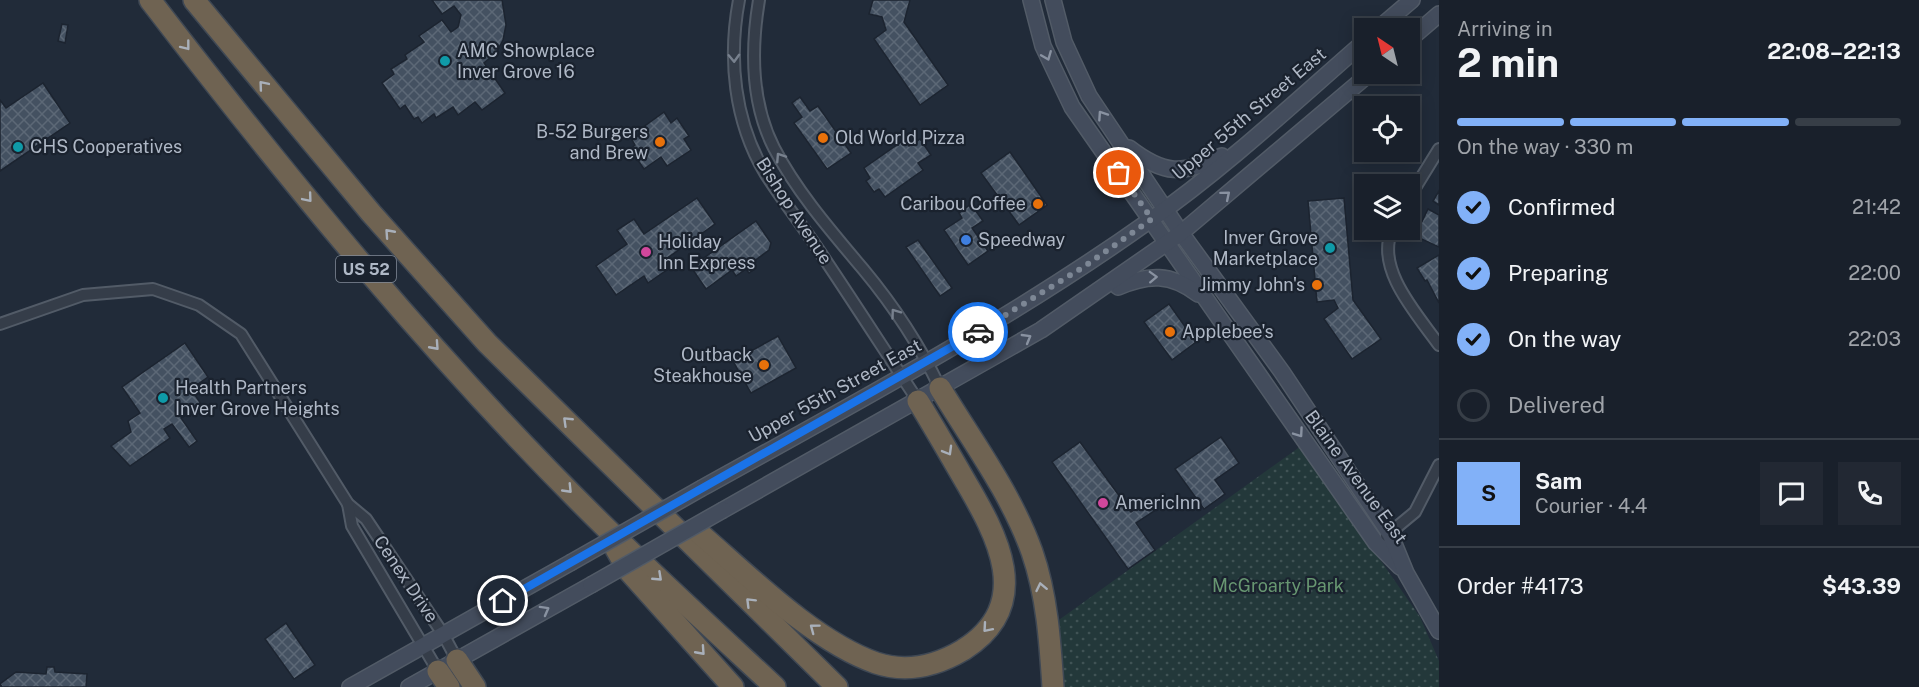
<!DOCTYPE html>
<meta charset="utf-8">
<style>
:root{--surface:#19202b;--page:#222833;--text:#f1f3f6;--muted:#9fa3a9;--line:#373e47;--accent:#82b1f8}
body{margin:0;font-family:"Public Sans",sans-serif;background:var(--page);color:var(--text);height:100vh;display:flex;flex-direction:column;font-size:22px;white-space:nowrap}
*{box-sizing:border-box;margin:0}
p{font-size:20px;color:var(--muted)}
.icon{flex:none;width:33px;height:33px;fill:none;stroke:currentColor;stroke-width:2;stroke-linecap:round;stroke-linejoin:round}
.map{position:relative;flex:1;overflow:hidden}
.panel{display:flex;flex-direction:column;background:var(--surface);width:480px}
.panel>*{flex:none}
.needle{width:39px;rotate:325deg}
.fabs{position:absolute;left:1354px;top:18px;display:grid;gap:12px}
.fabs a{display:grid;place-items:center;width:66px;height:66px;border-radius:0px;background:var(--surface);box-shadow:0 3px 15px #0003,0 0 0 2px var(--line);font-size:30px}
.pin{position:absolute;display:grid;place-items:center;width:51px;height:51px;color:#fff;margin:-26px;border:3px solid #fff;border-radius:50%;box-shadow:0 2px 6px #0007}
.courier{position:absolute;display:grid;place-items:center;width:60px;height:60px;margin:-30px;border:4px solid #1a73e8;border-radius:50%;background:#fff;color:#222;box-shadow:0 2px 8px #0007}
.overview em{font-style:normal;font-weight:700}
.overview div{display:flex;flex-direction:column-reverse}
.overview{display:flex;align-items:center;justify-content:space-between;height:102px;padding:0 18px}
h1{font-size:39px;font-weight:700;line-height:45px}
.bar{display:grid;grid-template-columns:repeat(4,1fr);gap:9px 6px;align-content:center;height:72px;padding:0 18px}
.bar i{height:8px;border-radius:4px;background:var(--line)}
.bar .current{background:var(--accent)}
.bar p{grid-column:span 4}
.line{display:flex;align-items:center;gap:15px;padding:0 18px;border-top:2px solid var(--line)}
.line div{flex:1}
.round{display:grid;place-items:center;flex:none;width:63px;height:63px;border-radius:0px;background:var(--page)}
ol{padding:0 18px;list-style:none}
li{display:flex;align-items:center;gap:18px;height:66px}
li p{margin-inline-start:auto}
li .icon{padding:6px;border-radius:50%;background:var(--accent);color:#111;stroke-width:4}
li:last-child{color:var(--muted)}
li i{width:33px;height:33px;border:3px solid var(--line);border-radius:50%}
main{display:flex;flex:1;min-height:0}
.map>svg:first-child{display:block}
.grass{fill:url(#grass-dots)}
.building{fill:url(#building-cross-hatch);stroke:#1c2430;stroke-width:1.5}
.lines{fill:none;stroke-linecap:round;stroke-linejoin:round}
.street-casing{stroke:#525b67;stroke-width:14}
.secondary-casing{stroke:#525b67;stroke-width:18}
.highway-casing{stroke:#3f4854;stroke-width:24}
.street{stroke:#353d49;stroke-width:10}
.secondary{stroke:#434c5c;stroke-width:15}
.highway{stroke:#6f6352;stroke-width:21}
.secondary-bridge-casing{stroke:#525b67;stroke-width:18;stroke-linecap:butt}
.secondary-bridge{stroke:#434c5c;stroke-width:15}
.oneway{stroke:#a9b0ba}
.oneway2{stroke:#8992a1}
.oneway3{stroke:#78818e}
.done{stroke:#7d8795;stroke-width:6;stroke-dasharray:0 10.8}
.route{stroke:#1a73e8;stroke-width:8}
.culture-dot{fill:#0f9aa8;stroke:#1a222e;stroke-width:2}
.food-dot{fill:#e8710a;stroke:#1a222e;stroke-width:2}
.shop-dot{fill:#3f7fe0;stroke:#1a222e;stroke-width:2}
.hotel-dot{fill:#d1479c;stroke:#1a222e;stroke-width:2}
.labels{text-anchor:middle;stroke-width:4.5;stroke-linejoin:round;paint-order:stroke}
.shield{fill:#1a222e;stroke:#828b98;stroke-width:1.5}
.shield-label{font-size:16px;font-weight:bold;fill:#afb8c6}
.poi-label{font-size:18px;fill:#afb8c6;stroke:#1a222e;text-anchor:start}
.street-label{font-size:18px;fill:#afb8c6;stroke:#1a222e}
.park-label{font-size:18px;fill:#679671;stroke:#1a222e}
</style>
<main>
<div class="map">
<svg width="1439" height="687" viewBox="0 0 1439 687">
<defs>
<pattern id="grass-dots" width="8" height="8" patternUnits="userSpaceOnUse" patternTransform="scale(1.5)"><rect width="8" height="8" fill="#23383a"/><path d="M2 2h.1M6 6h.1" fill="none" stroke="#405355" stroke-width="1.8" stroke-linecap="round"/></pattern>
<pattern id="building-cross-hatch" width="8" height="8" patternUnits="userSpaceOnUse" patternTransform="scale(1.5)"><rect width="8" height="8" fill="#445161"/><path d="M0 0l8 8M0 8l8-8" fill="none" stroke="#5c6876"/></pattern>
</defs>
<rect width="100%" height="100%" fill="#212b39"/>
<!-- grass -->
<path class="grass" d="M1301 446 1420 617 1439 661V687H1063L1056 622Z"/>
<!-- building -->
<g class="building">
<path d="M432 0H502L506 25 503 40 496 53 484 63 505 93 482 110 475 102 458 115 453 107 436 118 434 114 422 123 418 117 414 119 405 105 400 109 382 83 394 74 391 69 407 59 405 55 424 42 419 36 442 20 451 32 458 27 461 15 454 6 442 14Z"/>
<path d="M873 0H910L904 22 948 85 920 105 874 39 886 30 882 17 869 14Z"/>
<path d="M62 24 68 25 65 43 58 41Z"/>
<path d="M43 83 70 123 0 171V100L6 108Z"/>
<path d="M800 97 810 111 818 106 851 153 827 169 794 123 802 117 792 103Z"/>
<path d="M664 112 671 123 677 118 689 136 684 139 691 150 667 166 661 157 644 169 630 149 635 145 632 140 644 131 642 128Z"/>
<path d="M920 139 931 155 918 163 923 170 885 197 879 189 874 192 866 181 870 178 864 168 904 140 909 146Z"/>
<path d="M1010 152 1047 205 1019 225 981 173Z"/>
<path d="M1439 191V205L1433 201Z"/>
<path d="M697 198 715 224 666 259 671 267 648 283 644 276 616 295 596 266 627 244 617 230 634 219 644 234Z"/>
<path d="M1344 198 1353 300 1381 339 1352 359 1324 319 1338 308 1334 300 1317 302 1308 201Z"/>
<path d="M971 204 983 221 972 228 988 251 968 265 944 230 962 218 959 213Z"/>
<path d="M1428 209 1439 215V247L1415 236Z"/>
<path d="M756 221 771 243 769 250 749 265 753 270 749 273 746 269 736 276 732 270 706 289 691 267Z"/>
<path d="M918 240 952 288 940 296 906 247Z"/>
<path d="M1439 255V303L1427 280 1425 281 1417 268Z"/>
<path d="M1169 304 1196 342 1172 360 1144 322Z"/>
<path d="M778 336 796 368 751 393 733 361Z"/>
<path d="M185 343 208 377 191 389 203 407 189 416 188 414 181 418 197 441 189 447 172 424 164 429 170 438 130 466 111 446 131 432 128 421 140 413 122 387Z"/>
<path d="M1221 437 1239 463 1215 480 1225 494 1204 509 1175 469Z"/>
<path d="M1080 442 1131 512 1147 501 1154 511 1136 523 1155 550 1128 569 1052 462Z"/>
<path d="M286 623 315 665 294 679 265 639Z"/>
<path d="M47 667H54L55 672 87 674 86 687H2L0 684 16 672 46 674Z"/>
</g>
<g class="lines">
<defs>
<g id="street">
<path d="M739 0C728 58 734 121 765 173 782 200 802 225 820 252 853 301 885 351 918 401"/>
<path d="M759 0C751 48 751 103 774 148 797 192 831 231 863 269 893 305 920 346 940 388"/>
<path d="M1410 196 1439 149"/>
<path d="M1392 230C1375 269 1417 314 1439 345"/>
<path d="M0 324 83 295 153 289 199 305 241 334 348 504 366 519 443 634 457 660"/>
<path d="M348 504 352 526 438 671"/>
<path d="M1386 536 1415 512 1439 465"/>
</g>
<g id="secondary">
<path d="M1031 0 1043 46 1072 107 1376 543 1400 567"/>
<path d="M1053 0 1064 42 1089 96 1181 233 1282 372 1390 534 1406 573 1439 631"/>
<path d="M1379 28 1412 0"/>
<path d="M1410 39 1439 14"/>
<path d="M1129 148C1164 175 1182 175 1222 156"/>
<path d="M1118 287C1148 274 1171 273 1198 294"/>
<path d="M702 488C853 404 1007 322 1149 221 1226 167 1295 102 1365 41"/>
<path d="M723 510 1041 330 1181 233 1369 74"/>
<path d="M350 687 570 563"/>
<path d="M409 687 591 585"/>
</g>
<g id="highway">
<path d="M150 0C290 182 437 362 602 524 658 579 717 633 775 687"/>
<path d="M194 0 371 213 487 343 837 687"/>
<path d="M940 388C972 441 1011 493 1032 552 1047 595 1050 641 1053 687"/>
<path d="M698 532C748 575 813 641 876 663 906 673 936 666 963 650 1036 604 997 535 964 479 949 453 934 427 918 401"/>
<path d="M616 549 628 570 733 687"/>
<path d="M457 660 475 687"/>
<path d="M438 671 449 687"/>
</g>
</defs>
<!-- street casing -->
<use href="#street" class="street-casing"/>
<!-- secondary casing -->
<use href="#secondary" class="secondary-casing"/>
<!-- highway casing -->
<use href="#highway" class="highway-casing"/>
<!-- street -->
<use href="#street" class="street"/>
<!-- secondary -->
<use href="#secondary" class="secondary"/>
<!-- highway -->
<use href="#highway" class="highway"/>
<defs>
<g id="secondary-bridge">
<path d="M570 563 702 488"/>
<path d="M591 585 723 510"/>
</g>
</defs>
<!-- secondary-bridge casing -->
<use href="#secondary-bridge" class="secondary-bridge-casing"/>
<!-- secondary-bridge -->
<use href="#secondary-bridge" class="secondary-bridge"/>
</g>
<!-- one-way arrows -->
<defs><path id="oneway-chevron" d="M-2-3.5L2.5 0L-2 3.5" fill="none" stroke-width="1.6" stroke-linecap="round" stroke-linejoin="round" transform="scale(1.5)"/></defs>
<g class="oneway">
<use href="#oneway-chevron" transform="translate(186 46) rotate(52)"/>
<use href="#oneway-chevron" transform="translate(263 85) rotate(-130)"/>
<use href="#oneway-chevron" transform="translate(308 198) rotate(50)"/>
<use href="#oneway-chevron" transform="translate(389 233) rotate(-132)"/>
<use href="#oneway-chevron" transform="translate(435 346) rotate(48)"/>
<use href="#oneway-chevron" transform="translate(567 421) rotate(-136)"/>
<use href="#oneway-chevron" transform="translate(948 451) rotate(60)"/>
<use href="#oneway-chevron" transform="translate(568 489) rotate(46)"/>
<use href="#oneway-chevron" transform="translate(658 577) rotate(43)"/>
<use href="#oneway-chevron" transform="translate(1041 587) rotate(-102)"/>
<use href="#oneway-chevron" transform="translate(750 602) rotate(-135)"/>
<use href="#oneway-chevron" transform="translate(814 628) rotate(-143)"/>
<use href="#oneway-chevron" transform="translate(987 628) rotate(131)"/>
<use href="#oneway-chevron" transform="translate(701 651) rotate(48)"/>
</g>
<g class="oneway2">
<use href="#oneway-chevron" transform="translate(1047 56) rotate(68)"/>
<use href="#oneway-chevron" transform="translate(1102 115) rotate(-124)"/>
<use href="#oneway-chevron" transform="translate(1226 195) rotate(-40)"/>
<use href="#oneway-chevron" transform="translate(1153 277) rotate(-2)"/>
<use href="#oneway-chevron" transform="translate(1027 338) rotate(-30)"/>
<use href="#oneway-chevron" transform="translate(1299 433) rotate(55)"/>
<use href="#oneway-chevron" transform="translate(545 610) rotate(-29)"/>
</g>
<g class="oneway3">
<use href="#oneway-chevron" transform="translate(734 58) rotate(88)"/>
<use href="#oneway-chevron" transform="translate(780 157) rotate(-123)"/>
<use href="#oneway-chevron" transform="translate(895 313) rotate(-126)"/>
</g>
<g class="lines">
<!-- done -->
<path class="done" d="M978 332 1085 266 1152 219 1119 173"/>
<!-- route -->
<path class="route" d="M503 601 978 332"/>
</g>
<!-- markers -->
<g class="culture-dot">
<circle cx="445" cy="61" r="6"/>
<circle cx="18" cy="147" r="6"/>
<circle cx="1330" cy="248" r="6"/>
<circle cx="163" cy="398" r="6"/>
</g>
<g class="food-dot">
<circle cx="823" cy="138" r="6"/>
<circle cx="660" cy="142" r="6"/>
<circle cx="1038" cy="204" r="6"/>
<circle cx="1317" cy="285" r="6"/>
<circle cx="1170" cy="332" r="6"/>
<circle cx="764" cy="365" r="6"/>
</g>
<circle class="shop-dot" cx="966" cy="240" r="6"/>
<g class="hotel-dot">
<circle cx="646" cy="252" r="6"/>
<circle cx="1103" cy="503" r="6"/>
</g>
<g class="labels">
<!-- shield labels -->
<rect class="shield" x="336" y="256" width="60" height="26" rx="4.5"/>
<g class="shield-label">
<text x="366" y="275">US 52</text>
</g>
<!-- poi labels -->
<g class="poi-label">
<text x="457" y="57">AMC Showplace<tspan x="457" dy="21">Inver Grove 16</tspan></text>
<text x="648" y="138" text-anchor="end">B-52 Burgers<tspan x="648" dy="21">and Brew</tspan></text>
<text x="835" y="144">Old World Pizza</text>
<text x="30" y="153">CHS Cooperatives</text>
<text x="1026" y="210" text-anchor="end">Caribou Coffee</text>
<text x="1318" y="244" text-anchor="end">Inver Grove<tspan x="1318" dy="21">Marketplace</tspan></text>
<text x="978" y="246">Speedway</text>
<text x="658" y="248">Holiday<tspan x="658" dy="21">Inn Express</tspan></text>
<text x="1305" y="291" text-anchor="end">Jimmy John's</text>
<text x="1182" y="338">Applebee's</text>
<text x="752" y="361" text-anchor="end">Outback<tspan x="752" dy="21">Steakhouse</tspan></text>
<text x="175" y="394">Health Partners<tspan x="175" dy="21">Inver Grove Heights</tspan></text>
<text x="1115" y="509">AmericInn</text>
</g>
<!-- street labels -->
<g class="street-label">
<text transform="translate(1249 114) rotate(-40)" y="6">Upper 55th Street East</text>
<text transform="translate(794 211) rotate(57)" y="6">Bishop Avenue</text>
<text transform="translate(835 391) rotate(-29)" y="6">Upper 55th Street East</text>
<text transform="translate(1356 477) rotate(54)" y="6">Blaine Avenue East</text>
<text transform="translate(406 579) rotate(56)" y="6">Cenex Drive</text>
</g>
<!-- park labels -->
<g class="park-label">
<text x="1278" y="592">McGroarty Park</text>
</g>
</g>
</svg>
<div class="fabs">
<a><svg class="needle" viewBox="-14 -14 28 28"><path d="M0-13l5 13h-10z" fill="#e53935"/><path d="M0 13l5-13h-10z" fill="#9fa3a9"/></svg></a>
<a><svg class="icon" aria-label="locate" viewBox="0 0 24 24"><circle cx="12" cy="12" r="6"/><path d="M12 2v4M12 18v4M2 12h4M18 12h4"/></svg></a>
<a><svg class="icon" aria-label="layers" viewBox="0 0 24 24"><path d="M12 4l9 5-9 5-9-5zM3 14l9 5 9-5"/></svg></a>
</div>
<div class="pin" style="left:1119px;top:173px;background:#ea580c"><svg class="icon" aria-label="bag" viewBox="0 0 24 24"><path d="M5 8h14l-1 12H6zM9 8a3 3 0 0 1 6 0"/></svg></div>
<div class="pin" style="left:503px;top:601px;background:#1f2937"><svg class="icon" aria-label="home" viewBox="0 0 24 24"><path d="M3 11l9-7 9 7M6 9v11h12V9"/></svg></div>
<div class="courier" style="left:978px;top:332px"><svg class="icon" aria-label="car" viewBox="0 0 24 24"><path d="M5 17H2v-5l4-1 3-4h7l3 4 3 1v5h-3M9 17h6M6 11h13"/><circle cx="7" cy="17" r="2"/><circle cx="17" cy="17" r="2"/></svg></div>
</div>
<section class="panel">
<div class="overview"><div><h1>2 min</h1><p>Arriving in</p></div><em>22:08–22:13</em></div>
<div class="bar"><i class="current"></i><i class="current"></i><i class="current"></i><i></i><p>On the way · 330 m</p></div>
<ol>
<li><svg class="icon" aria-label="check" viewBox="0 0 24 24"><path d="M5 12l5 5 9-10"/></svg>Confirmed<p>21:42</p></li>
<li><svg class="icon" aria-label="check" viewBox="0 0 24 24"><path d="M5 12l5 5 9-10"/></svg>Preparing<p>22:00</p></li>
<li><svg class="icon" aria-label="check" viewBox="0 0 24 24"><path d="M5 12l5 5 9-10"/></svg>On the way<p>22:03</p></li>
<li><i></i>Delivered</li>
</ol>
<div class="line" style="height:108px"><b class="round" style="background:var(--accent);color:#111">S</b><div><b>Sam</b><p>Courier · 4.4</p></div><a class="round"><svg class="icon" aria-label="chat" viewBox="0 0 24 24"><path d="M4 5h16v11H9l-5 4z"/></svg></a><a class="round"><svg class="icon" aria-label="phone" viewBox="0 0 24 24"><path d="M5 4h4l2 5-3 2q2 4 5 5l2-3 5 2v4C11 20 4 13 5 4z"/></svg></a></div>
<div class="line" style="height:78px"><div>Order #4173</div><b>$43.39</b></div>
</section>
</main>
